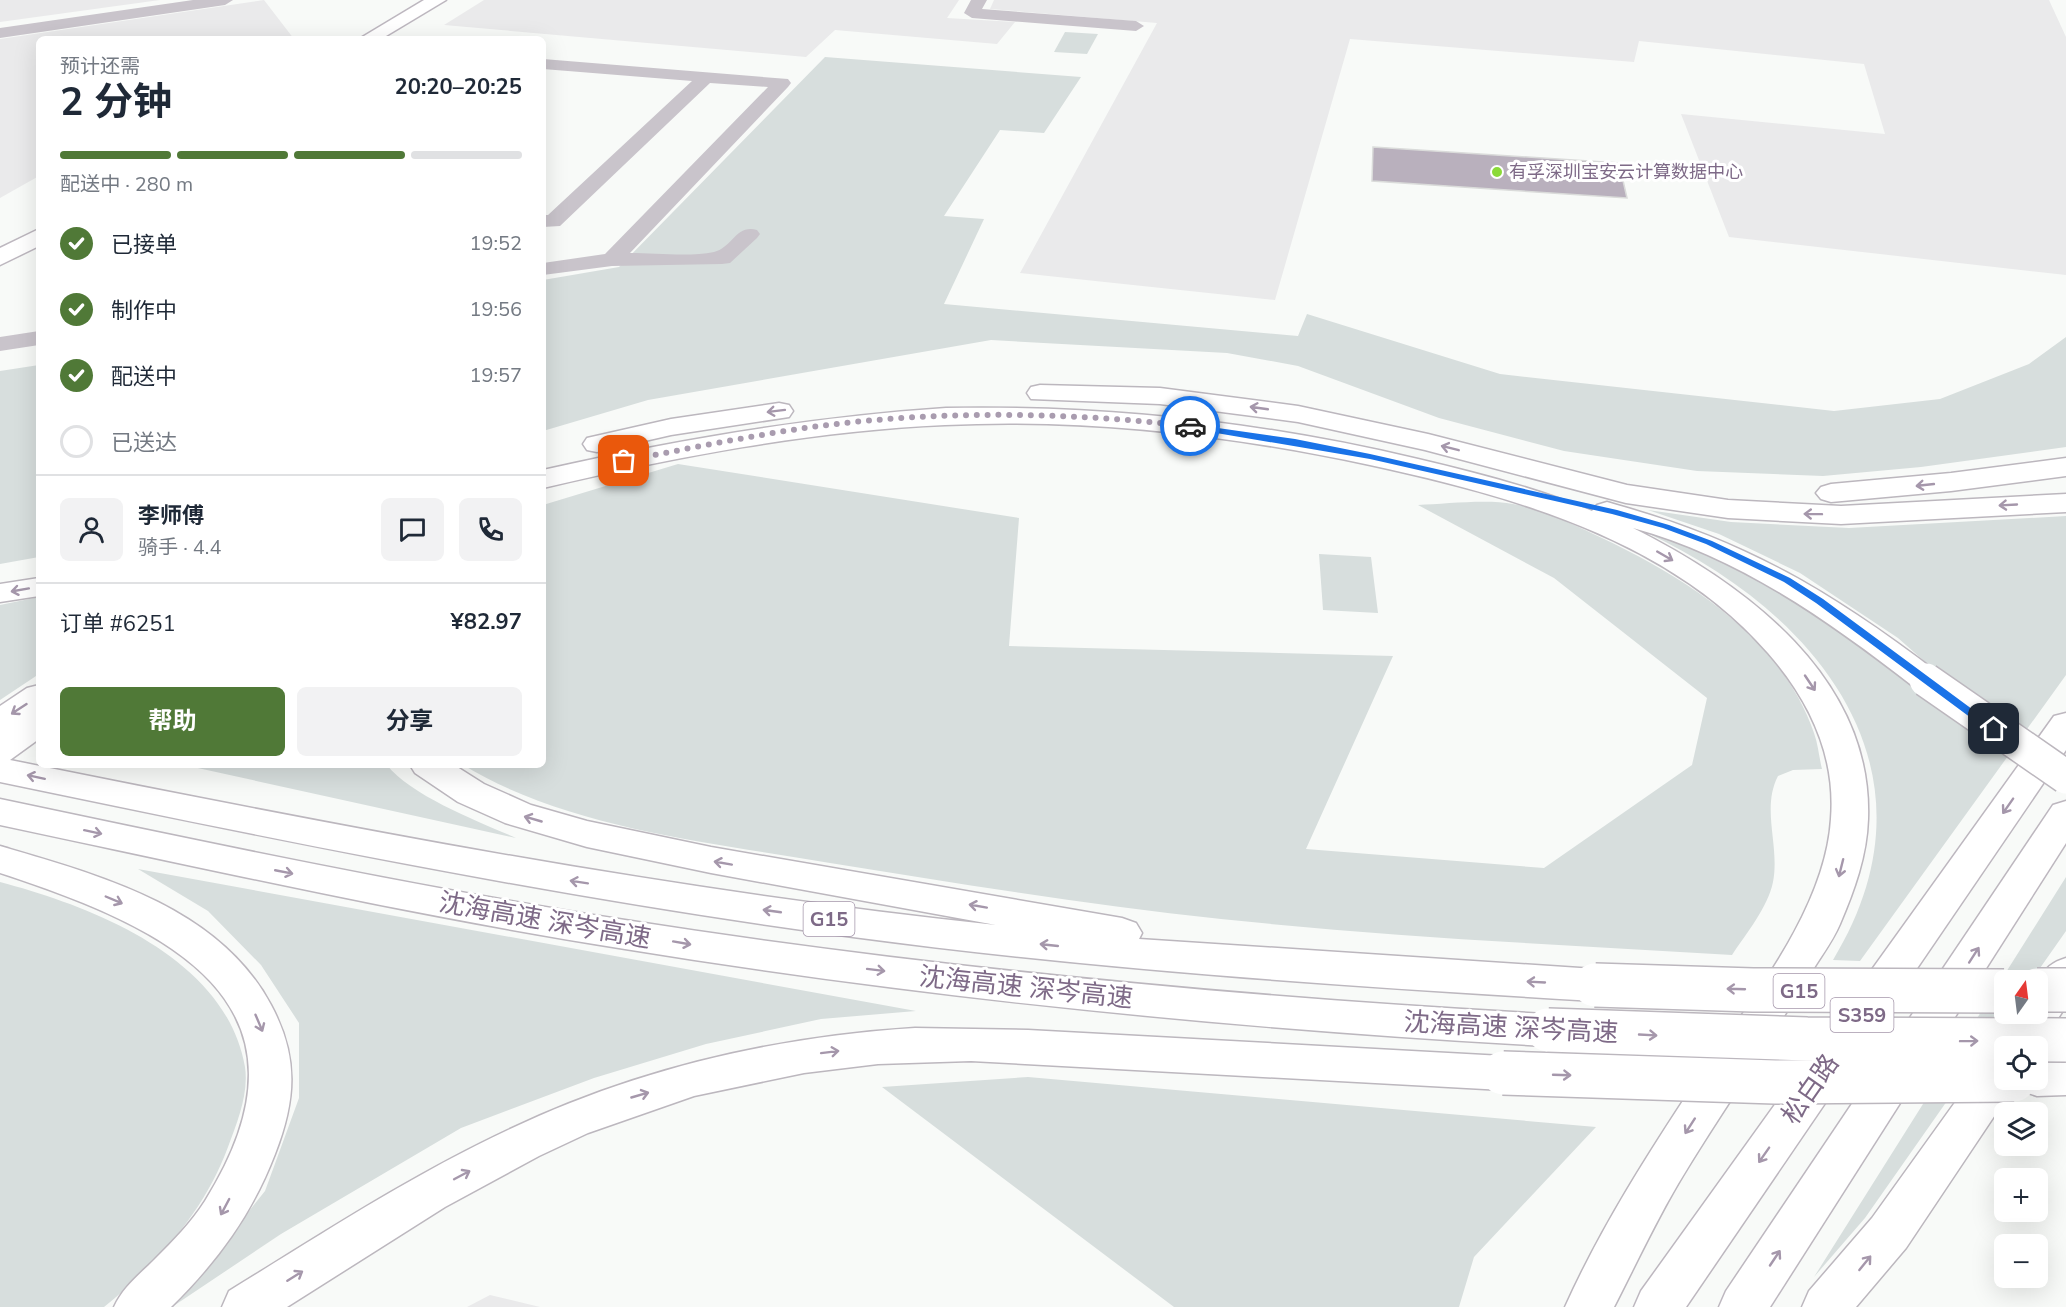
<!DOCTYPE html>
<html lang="zh">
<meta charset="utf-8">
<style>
:root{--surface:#fff;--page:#f2f2f3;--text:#1f2937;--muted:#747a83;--line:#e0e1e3;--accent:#507937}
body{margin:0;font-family:"Nunito Sans","Noto Sans SC",sans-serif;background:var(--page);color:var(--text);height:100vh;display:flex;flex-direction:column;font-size:22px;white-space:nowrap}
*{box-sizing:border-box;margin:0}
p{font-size:20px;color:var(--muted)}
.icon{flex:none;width:33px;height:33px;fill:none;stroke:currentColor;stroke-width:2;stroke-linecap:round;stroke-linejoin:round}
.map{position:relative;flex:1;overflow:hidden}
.sheet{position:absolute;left:36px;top:36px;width:510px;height:732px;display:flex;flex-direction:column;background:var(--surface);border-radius:9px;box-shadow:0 6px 24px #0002}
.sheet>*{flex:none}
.needle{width:39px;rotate:14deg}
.controls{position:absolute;left:1994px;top:970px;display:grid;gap:12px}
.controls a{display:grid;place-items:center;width:54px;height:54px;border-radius:9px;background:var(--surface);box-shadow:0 6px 24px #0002;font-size:30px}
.pin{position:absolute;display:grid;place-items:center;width:51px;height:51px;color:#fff;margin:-26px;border-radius:12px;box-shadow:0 3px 9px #0006}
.courier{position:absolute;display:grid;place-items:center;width:60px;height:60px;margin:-30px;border:4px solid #1a73e8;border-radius:50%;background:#fff;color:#222;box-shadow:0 2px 8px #0007}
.summary em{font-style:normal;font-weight:700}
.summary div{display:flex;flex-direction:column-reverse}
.summary{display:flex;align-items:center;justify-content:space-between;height:102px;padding:0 24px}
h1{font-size:39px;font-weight:700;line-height:45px}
.bar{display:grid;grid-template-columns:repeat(4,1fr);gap:9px 6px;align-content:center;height:72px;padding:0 24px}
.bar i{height:8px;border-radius:4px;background:var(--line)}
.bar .active{background:var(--accent)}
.bar p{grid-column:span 4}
.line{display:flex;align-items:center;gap:15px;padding:0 24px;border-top:2px solid var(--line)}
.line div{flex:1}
.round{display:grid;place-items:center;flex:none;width:63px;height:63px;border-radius:9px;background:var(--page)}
ol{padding:0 24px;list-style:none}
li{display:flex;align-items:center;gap:18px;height:66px}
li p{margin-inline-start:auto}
li .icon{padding:6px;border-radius:50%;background:var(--accent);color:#fff;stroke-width:4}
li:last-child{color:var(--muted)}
li i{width:33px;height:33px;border:3px solid var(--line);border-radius:50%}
.action{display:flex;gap:12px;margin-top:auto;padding:12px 24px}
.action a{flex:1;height:69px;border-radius:9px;background:var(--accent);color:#fff;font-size:24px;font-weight:700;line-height:69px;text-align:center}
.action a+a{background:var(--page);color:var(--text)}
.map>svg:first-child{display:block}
.built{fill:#eaeaeb}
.green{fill:#d7dedd}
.building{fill:#b9b0bd;stroke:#dadbda;stroke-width:1.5}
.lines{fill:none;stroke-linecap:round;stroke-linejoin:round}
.major-casing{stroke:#bdb7bf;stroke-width:3}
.highway-casing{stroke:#bcb7be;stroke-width:3}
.minor{fill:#c9c4cb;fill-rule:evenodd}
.major{fill:#fff;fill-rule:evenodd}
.highway{fill:#fff;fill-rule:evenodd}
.highway-bridge-far1-casing{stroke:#bcb7be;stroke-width:36;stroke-linecap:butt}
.highway-bridge-casing{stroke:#bcb7be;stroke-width:46;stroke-linecap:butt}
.highway-bridge-far1{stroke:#fff;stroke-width:33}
.highway-bridge{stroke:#fff;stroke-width:43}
.oneway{stroke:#a597ab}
.route{fill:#1a73e8}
.done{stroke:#a99caf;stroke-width:6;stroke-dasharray:0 10.8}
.poi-dot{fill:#8bda38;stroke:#fff;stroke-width:2}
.labels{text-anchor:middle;stroke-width:6;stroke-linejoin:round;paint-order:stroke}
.far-poi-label{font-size:18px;fill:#7e6a87;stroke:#fff;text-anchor:start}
.shield{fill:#fff;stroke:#a597ab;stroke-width:1.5}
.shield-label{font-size:20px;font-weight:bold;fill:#7e6a87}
.near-street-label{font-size:26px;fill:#7e6a87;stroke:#fff}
</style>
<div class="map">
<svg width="2066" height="1307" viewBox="0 0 2066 1307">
<rect width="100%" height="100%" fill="#f8faf8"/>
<!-- built -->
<g class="built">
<path d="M0 0H160L0 22Z"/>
<path d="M264 0 294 39H39V176L0 198V39Z"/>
<path d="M484 0H959L947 18 1015 22 997 44 835 30 806 57 444 25Z"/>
<path d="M994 0H2049L2066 37V275L1729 237 1681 114 1885 134 1864 64 1639 41 1634 62 1350 39 1275 300 1020 273 1157 23 990 9Z"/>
<path d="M490 1295 540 1307H467Z"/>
</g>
<!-- green -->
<g class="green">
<path d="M1065 32 1098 34 1087 54 1054 52Z"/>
<path d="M825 57 1081 77 1044 133 1000 130 944 216 984 219 944 304 1298 336 1307 314 1500 374 1834 411 1940 399 2029 364 2066 337V447L1921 467 1823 476 1697 471 1564 451 1439 418 1298 366 1227 353 991 340 648 400 543 431V280L619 267Z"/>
<path d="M39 365V557L0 564V371Z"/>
<path d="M678 464 1019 518 1009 646 1393 656 1306 849 1544 868 1692 765 1707 698 1554 578 1418 505C1445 504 1487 499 1513 504 1543 509 1574 525 1602 538 1687 578 1782 639 1814 733 1818 744 1819 757 1822 769L1793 770 1778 776C1761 809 1780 846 1773 882 1768 907 1746 934 1732 955 1561 945 1391 937 1221 919 1090 905 960 884 830 863 709 842 569 829 463 765H543V505Z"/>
<path d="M1648 510 1731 522 1849 528 2066 516V675L2022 736 1941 676 1898 638 1800 573 1719 534Z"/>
<path d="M1645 532C1784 573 1891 674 2008 756L1860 961 1833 960C1948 771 1818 612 1645 532Z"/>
<path d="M1319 554 1371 557 1378 613 1323 610Z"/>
<path d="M39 597V674L0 700V605Z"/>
<path d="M184 765H387C411 796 480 822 516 838Z"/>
<path d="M138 869 916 1011 821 1019 706 1044 594 1078 461 1128 281 1234 172 1307 265 1191 299 1098V1023L261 965 208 911Z"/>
<path d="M2066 877V931L2031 981H2004V1014H2008L1865 1218 1814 1277Z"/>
<path d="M0 882C94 907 226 958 245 1067 249 1094 237 1123 228 1147 204 1212 157 1264 104 1307H0Z"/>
<path d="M1028 1077 1596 1127 1474 1257 1459 1307H1174L882 1087Z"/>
</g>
<!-- building -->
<path class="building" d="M1373 147 1619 163 1627 198 1372 181Z"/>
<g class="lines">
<defs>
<g id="major">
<path d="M424 0H446L381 39H359Z"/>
<path d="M39 229V246L0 265V248Z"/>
<path d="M2066 713V750L1686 1307H1634L1641 1291 2054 716Z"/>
<path d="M2066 801V843L1770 1307H1719L1726 1291 2053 805Z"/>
</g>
<g id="highway">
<path d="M1040 385 1160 388 1298 406 1428 434 1627 485 1728 500 1841 506 2066 494V512L1841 524 1728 518 1626 503 1425 450 1298 422 1160 404 1031 399 1027 393 1031 387Z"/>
<path d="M779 403 789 405 793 411 789 417 671 435 597 452 587 450 583 444 587 438 671 419Z"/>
<path d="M946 408C1106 405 1263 422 1418 459 1477 473 1536 488 1592 511L1597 505 1607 502 1617 505C1746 541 1832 592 1938 673L1943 680 1938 687 1926 691 1914 687C1829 621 1739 557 1633 528 1745 584 1873 678 1868 819 1867 856 1854 891 1840 924 1832 943 1818 960 1808 978 1786 1013 1764 1048 1742 1083 1720 1117 1698 1150 1678 1184 1655 1223 1635 1266 1614 1307H1565C1601 1227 1649 1152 1698 1078 1748 1003 1825 912 1831 819 1836 755 1809 700 1768 653 1669 539 1512 496 1370 465 1230 435 1087 418 945 425 809 431 675 457 543 488V470C676 440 809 417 946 408Z"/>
<path d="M2066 458V476L1951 491 1831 502 1821 499 1816 493 1821 487 1831 484 1951 473Z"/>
<path d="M39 578V596L0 602V584Z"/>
<path d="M39 685V739L10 760C337 826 664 890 996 925L711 873 587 847 505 823 458 802 415 773 410 765H454L484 784 531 805 587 821 711 847 1122 918 1136 923 1142 933 1139 939 1595 969 1609 974 1615 985 1609 996 1595 1001C1347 986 1099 970 853 937 566 899 283 841 0 782V706L27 688Z"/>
<path d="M0 799C208 843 416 887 625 920 931 968 1239 997 1548 1014L1563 1018 1569 1030 1563 1042 1548 1046C1239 1029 931 999 625 949 415 916 208 869 0 825Z"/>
<path d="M0 846C99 875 219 907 271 1005 299 1057 296 1100 275 1154 252 1214 217 1262 171 1307H114C123 1287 139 1275 155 1259 173 1241 191 1223 205 1201 330 1001 165 927 0 873Z"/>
<path d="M2066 958V1006L2037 1051V1047H2004V1080H2037V1062L2066 1061V1095L2037 1096 2022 1091 2017 1082 1906 1248 1856 1307H1802L1809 1291 1872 1218 1989 1055 1998 1052 1996 1047 2016 1014H2037C2037 987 2036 967 2066 958Z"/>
<path d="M915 1028 1028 1030 1503 1056 1518 1061 1525 1073 1518 1085 1503 1090 971 1061 878 1064 804 1073 694 1096 588 1133 539 1156 445 1207 287 1307H222L229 1291C320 1235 410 1176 508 1130 636 1069 773 1037 915 1028Z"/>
</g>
</defs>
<!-- major casing -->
<use href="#major" class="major-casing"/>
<!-- highway casing -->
<use href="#highway" class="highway-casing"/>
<!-- minor -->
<g class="minor">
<path d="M193 0H233L225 5 0 38V28Z"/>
<path d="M971 0H987L982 9 1136 21 1144 26 1136 31 972 18 964 13Z"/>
<path d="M543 59 788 79 791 83 788 87 630 253C656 253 690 257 714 252 732 248 736 224 757 230L760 234 757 238 730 263 722 264 612 266 543 275V263L605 254 768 87 710 83 560 226 543 227V215H548L692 81 543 69Z"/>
<path d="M39 331V345L0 351V337Z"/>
</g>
<!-- major -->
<use href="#major" class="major"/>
<!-- highway -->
<use href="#highway" class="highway"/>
<defs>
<path id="highway-bridge-far1" d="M1926 680 2066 777"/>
<g id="highway-bridge">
<path d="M1595 985 1753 990 2004 991"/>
<path d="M2037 990H2066"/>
<path d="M1548 1030 1807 1039 2066 1040"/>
<path d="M1503 1073 1775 1082 2014 1080"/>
</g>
</defs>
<!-- highway-bridge-far1 casing -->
<use href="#highway-bridge-far1" class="highway-bridge-far1-casing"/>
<!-- highway-bridge casing -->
<use href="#highway-bridge" class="highway-bridge-casing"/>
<!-- highway-bridge-far1 -->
<use href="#highway-bridge-far1" class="highway-bridge-far1"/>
<!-- highway-bridge -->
<use href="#highway-bridge" class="highway-bridge"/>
</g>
<!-- one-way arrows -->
<defs><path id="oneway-shaft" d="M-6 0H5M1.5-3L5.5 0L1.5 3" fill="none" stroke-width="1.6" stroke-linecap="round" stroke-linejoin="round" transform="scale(1.5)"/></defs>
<g class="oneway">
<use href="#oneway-shaft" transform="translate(1259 408) rotate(-172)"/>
<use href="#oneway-shaft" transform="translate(776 411) rotate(173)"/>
<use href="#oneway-shaft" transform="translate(1450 448) rotate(-166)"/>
<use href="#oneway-shaft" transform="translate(1925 485) rotate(174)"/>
<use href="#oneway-shaft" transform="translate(2008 505) rotate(177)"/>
<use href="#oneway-shaft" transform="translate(1813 514) rotate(-179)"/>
<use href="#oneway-shaft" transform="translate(1665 556) rotate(30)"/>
<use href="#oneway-shaft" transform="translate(20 590) rotate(170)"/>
<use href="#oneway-shaft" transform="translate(1810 683) rotate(56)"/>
<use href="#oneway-shaft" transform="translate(19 709) rotate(147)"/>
<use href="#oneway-shaft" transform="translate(36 777) rotate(-168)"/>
<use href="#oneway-shaft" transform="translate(2008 806) rotate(125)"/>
<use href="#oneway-shaft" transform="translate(533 819) rotate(-164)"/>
<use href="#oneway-shaft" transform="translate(93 832) rotate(12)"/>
<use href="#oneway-shaft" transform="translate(723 863) rotate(-170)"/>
<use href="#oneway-shaft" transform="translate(1841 868) rotate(104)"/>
<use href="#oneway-shaft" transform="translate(284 872) rotate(11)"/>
<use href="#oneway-shaft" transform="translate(579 882) rotate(-171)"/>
<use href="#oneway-shaft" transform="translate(114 900) rotate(23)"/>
<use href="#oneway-shaft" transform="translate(978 906) rotate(-170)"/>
<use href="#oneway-shaft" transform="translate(772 911) rotate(-172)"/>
<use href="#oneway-shaft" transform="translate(682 943) rotate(10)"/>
<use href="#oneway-shaft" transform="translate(1049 945) rotate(-174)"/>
<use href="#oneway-shaft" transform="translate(1974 955) rotate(-57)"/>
<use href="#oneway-shaft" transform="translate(876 970) rotate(7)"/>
<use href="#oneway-shaft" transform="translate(1536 982) rotate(-177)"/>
<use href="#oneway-shaft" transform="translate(1736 989) rotate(-178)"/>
<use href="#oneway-shaft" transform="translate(259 1023) rotate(67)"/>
<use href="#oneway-shaft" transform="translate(1648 1035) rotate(3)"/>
<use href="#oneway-shaft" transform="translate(1969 1041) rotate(-1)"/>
<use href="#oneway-shaft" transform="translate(830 1052) rotate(-7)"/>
<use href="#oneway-shaft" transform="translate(1562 1075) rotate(2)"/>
<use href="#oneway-shaft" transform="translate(640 1095) rotate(-16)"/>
<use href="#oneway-shaft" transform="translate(1690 1126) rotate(123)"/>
<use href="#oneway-shaft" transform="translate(1764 1155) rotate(125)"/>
<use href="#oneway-shaft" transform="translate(462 1175) rotate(-28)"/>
<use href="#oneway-shaft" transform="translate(225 1207) rotate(118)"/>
<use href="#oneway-shaft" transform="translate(1775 1258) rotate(-56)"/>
<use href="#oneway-shaft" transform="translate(1865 1263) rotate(-51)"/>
<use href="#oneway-shaft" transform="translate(295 1276) rotate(-32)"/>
</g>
<!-- route -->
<path class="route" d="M1190 424 1295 439 1370 454 1617 510 1669 525 1712 541 1790 578 1823 599 1999 729 1990 732 1816 603 1784 582 1706 544 1663 528 1612 514 1370 459 1187 428Z"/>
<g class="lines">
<!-- done -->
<path class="done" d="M624 461C686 449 749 436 812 427 937 410 1065 412 1190 426"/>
</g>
<!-- markers -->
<circle class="poi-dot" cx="1497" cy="172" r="6"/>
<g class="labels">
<!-- far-poi labels -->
<g class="far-poi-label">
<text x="1509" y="178">有孚深圳宝安云计算数据中心</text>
</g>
<!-- shield labels -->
<g class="shield">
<rect x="803.5" y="902" width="51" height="34" rx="4.5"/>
<rect x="1773.5" y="974" width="51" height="34" rx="4.5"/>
<rect x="1830.5" y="998" width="63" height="34" rx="4.5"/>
</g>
<g class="shield-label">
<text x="829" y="926">G15</text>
<text x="1799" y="998">G15</text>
<text x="1862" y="1022">S359</text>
</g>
<!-- near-street labels -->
<g class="near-street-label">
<text transform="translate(545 920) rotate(10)" y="9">沈海高速 深岑高速</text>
<text transform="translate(1026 987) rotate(6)" y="9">沈海高速 深岑高速</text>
<text transform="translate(1511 1027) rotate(3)" y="9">沈海高速 深岑高速</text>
<text transform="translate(1810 1089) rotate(-55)" y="9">松白路</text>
</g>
</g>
</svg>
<div class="controls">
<a><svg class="needle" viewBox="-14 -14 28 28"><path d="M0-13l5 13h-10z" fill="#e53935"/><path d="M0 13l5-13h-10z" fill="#747a83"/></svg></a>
<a><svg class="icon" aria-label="locate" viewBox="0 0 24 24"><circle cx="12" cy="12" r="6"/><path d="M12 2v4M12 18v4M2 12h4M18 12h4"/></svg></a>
<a><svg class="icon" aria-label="layers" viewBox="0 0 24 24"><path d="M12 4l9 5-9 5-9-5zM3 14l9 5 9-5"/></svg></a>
<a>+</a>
<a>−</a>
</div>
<div class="pin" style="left:624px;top:461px;background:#ea580c"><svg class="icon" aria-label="bag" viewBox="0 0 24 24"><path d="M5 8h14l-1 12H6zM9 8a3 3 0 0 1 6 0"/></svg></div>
<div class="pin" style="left:1994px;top:729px;background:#1f2937"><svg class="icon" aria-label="home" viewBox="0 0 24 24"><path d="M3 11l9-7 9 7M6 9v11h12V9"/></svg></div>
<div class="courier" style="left:1190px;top:426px"><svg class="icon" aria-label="car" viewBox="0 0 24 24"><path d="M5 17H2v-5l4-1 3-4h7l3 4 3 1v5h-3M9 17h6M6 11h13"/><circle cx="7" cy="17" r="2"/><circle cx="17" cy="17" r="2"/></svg></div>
<section class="sheet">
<div class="summary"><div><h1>2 分钟</h1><p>预计还需</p></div><em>20:20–20:25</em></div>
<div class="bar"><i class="active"></i><i class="active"></i><i class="active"></i><i></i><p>配送中 · 280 m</p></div>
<ol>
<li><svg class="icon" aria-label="check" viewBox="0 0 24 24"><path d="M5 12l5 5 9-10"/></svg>已接单<p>19:52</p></li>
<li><svg class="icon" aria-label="check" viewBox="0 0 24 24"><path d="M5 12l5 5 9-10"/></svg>制作中<p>19:56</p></li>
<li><svg class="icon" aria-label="check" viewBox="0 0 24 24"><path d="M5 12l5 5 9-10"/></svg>配送中<p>19:57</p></li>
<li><i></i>已送达</li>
</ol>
<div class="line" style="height:108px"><a class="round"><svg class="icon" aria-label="person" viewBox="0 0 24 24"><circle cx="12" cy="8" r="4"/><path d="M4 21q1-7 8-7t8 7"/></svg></a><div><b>李师傅</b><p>骑手 · 4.4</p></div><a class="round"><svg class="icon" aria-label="chat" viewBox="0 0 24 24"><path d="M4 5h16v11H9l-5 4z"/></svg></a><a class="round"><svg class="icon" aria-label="phone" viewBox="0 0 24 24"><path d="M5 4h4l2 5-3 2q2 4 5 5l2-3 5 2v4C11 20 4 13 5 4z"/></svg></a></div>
<div class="line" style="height:78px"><div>订单 #6251</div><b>¥82.97</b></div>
<div class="action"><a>帮助</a><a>分享</a></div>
</section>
</div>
